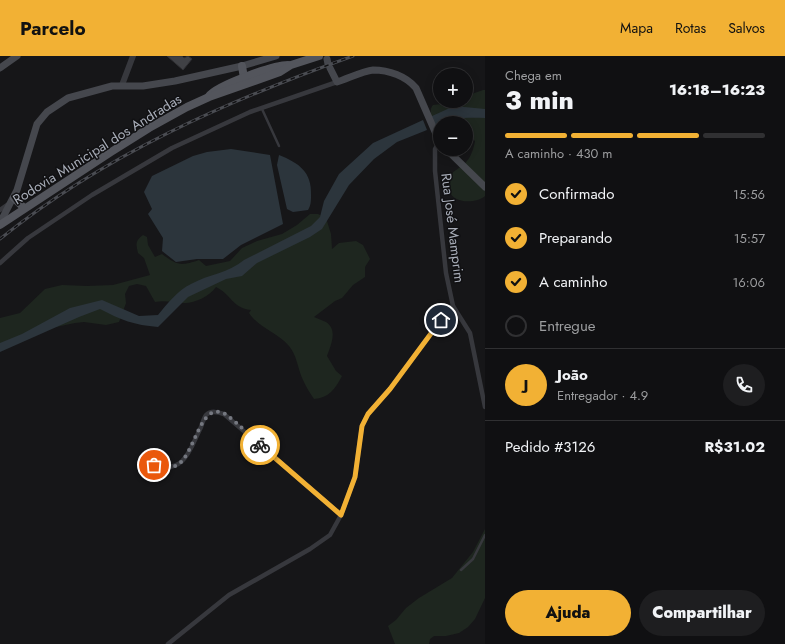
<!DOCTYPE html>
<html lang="pt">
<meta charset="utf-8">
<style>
:root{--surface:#101012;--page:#1e1e20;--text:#f1f3f6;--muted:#9c9d9f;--line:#303032;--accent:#f2b134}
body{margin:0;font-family:Jost,sans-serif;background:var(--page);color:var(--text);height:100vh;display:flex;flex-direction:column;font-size:15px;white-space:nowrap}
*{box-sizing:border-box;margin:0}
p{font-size:13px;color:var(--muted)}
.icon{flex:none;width:22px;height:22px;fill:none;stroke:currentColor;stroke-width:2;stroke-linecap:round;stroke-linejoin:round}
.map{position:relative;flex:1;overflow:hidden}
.drawer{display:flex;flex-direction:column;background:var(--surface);width:300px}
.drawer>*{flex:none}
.tools{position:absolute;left:433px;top:12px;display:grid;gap:8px}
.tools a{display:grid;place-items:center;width:40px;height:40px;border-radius:50%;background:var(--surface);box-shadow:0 2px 10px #0003,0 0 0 1px var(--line);font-size:20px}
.pin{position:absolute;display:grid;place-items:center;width:34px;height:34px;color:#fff;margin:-17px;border:2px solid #fff;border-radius:50%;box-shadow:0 1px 4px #0007}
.courier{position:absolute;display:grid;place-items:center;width:40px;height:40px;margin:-20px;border:3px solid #f2b134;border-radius:50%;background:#fff;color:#222;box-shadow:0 1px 5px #0007}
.overview em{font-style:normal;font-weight:800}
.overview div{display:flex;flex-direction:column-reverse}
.overview{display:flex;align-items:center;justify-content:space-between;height:68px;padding:0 20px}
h1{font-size:26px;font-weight:800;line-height:30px}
.bar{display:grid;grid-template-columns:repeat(4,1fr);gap:6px 4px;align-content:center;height:48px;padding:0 20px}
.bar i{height:5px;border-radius:3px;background:var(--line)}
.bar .current{background:var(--accent)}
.bar p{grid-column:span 4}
.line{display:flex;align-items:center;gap:10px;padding:0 20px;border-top:1px solid var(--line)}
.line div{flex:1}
.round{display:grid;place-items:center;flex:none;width:42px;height:42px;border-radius:21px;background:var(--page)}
ol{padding:0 20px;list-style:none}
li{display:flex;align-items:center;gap:12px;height:44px}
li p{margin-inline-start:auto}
li .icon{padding:4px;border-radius:50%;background:var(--accent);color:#111;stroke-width:4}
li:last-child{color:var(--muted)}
li i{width:22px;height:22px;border:2px solid var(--line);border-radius:50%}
.primary-button{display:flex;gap:8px;margin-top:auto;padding:8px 20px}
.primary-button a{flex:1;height:46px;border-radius:24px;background:var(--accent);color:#111;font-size:16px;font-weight:800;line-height:46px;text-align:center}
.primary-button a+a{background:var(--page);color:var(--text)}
header{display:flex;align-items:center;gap:24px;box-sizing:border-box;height:56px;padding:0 20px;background:var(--accent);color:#111}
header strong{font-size:19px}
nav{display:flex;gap:22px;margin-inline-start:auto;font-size:14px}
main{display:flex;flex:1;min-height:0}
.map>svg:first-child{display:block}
.green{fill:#1e261f}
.water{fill:#2c353c}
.building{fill:#404145;stroke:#303034}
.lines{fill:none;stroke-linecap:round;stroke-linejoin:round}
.service{stroke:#37383d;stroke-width:2.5}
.minor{stroke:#37383d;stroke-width:4.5}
.tertiary{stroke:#37383d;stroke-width:6}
.secondary{stroke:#45474d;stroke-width:7}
.primary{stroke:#53555c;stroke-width:8}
.rail-casing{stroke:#4a4c52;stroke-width:3}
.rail{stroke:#111113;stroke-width:1.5;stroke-dasharray:4.5;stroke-linecap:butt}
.done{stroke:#757880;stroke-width:4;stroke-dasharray:0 7.2}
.route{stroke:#f2b134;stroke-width:5}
.labels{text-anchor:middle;stroke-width:3;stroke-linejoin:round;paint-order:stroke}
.street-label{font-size:14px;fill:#a8adb8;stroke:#111113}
</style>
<header>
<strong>Parcelo</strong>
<nav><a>Mapa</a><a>Rotas</a><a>Salvos</a></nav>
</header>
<main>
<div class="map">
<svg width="485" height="588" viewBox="0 0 485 588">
<rect width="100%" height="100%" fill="#161618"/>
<!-- green -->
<g class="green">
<path d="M483 34H485V140C476 148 451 148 449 133 446 114 458 116 467 105 471 101 474 91 475 85L471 81V78L466 75V67H440V76L438 74C434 67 427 56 433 49 444 48 455 45 466 45V40Z"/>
<path d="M310 158H318L326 162 331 178 332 193 339 187 356 185 363 189 370 203 365 211V221L353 229 342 242 335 245 314 261C318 263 322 264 326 266 338 274 331 289 327 300L336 315 342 320C335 333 329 342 314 343 310 337 306 331 303 324 298 314 297 299 289 290 277 276 259 272 249 257L251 254C232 252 231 238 216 231 210 240 195 247 185 247 175 247 165 244 155 246L146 230 137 228 129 230 125 238 126 247 119 266 106 269 84 266 75 267 32 276 0 290V262L20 257 45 233 62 229 87 230 113 229 150 219 144 202 138 197C136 188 135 185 143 179L147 181 148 189 155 201 162 198C178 210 181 210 199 204L206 210 230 205 242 192 257 185 282 178 297 169Z"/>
<path d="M485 473V542L475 563 468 571 459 577 446 580H434L430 583 429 588H395L388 570 396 564 406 552 419 542 452 522 473 496Z"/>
</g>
<!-- water -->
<g class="water">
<path d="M454 50 485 53V62C466 61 451 62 434 69L430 61Z"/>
<path d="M423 64 427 74 397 86 374 103 349 129 322 173 310 181 257 207 242 220 226 223 188 241 158 271C134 269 121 264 100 253L79 261 0 296V287L22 278 70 252 102 244 139 260 158 259C168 247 177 235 191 228 209 218 229 217 244 204L311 170 320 161 324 145 339 118 373 87Z"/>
<path d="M231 93 270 99 283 168 241 189 223 203H197L176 206 162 195 163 182 148 158 152 153 144 136 152 120 193 100 207 96Z"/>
<path d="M279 99C299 107 312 116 311 139 311 145 311 149 308 154L293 156 287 153 277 109Z"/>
</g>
<!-- building -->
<path class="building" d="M167 0H182L184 2 188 0 192 3 183 14Z"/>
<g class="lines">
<!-- service -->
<g class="service">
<path d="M262 53 279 90"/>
<path d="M461 514 473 503 485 479"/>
</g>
<!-- minor -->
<g class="minor">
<path d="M439 86 435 93V115L446 217 453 250 470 277 485 351"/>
<path d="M0 154 7 149"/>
<path d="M0 207 28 182 92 139 172 92 250 56 337 26"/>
<path d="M154 409C185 419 190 393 201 371 202 368 204 362 206 359 211 354 218 356 224 358L341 459"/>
<path d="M168 588 229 539 310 493 330 479 341 459 355 421 362 370 368 358 390 333 449 253 453 250"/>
</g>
<!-- tertiary -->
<path class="tertiary" d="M122 29 133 0"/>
<!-- secondary -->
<g class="secondary">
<path d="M327 3 328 8"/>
<path d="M0 12 17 0"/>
<path d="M330 12 337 26C347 23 363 15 373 14 389 14 406 20 416 32L440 87"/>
<path d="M446 93 485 131"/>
<path d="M0 167 17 134 37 68 47 56 68 42 112 30H143L175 25 242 10 276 0"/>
</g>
<!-- primary -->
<g class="primary">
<path d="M242 26 244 22 242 10"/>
<path d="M209 40C217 29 274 9 288 9"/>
<path d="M14 142 24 152"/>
<path d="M0 169 111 96 149 72 187 51 209 41 280 16 291 9 319 0"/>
</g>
<defs>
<path id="rail" d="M0 183C104 99 227 45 353 0"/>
</defs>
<!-- rail casing -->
<use href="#rail" class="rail-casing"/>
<!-- rail -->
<use href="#rail" class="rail"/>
</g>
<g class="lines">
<!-- done -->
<path class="done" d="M154 409C161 411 168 413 175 410 195 403 199 343 225 358 237 366 249 379 260 389"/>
<!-- route -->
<path class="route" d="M260 389 341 459 355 421 362 370 368 358 390 333 441 264"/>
</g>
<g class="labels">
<!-- street labels -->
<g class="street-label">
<text transform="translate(97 93) rotate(-32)" y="5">Rodovia Municipal dos Andradas</text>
<text transform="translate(453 172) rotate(83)" y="5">Rua José Mamprim</text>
</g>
</g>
</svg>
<div class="tools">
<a>+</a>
<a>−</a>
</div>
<div class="pin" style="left:154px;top:409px;background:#ea580c"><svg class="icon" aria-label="bag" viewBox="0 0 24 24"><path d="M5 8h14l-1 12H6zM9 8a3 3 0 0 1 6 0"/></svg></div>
<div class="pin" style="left:441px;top:264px;background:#1f2937"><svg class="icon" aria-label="home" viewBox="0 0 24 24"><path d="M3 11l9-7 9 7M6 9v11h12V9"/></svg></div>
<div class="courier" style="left:260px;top:389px"><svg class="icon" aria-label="bike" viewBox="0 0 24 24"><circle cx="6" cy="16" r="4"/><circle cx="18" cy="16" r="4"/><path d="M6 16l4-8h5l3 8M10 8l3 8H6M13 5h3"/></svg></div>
</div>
<section class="drawer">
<div class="overview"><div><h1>3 min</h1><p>Chega em</p></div><em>16:18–16:23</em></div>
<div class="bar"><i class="current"></i><i class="current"></i><i class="current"></i><i></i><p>A caminho · 430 m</p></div>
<ol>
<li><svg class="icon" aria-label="check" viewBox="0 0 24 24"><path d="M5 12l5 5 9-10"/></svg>Confirmado<p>15:56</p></li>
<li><svg class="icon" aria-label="check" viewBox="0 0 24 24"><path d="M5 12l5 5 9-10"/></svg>Preparando<p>15:57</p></li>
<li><svg class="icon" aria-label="check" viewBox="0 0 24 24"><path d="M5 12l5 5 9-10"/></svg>A caminho<p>16:06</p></li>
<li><i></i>Entregue</li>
</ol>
<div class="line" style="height:72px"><b class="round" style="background:var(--accent);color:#111">J</b><div><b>João</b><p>Entregador · 4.9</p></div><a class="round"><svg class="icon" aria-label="phone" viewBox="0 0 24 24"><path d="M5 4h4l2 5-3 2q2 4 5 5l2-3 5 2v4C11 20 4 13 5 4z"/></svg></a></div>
<div class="line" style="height:52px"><div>Pedido #3126</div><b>R$31.02</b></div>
<div class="primary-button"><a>Ajuda</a><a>Compartilhar</a></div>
</section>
</main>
